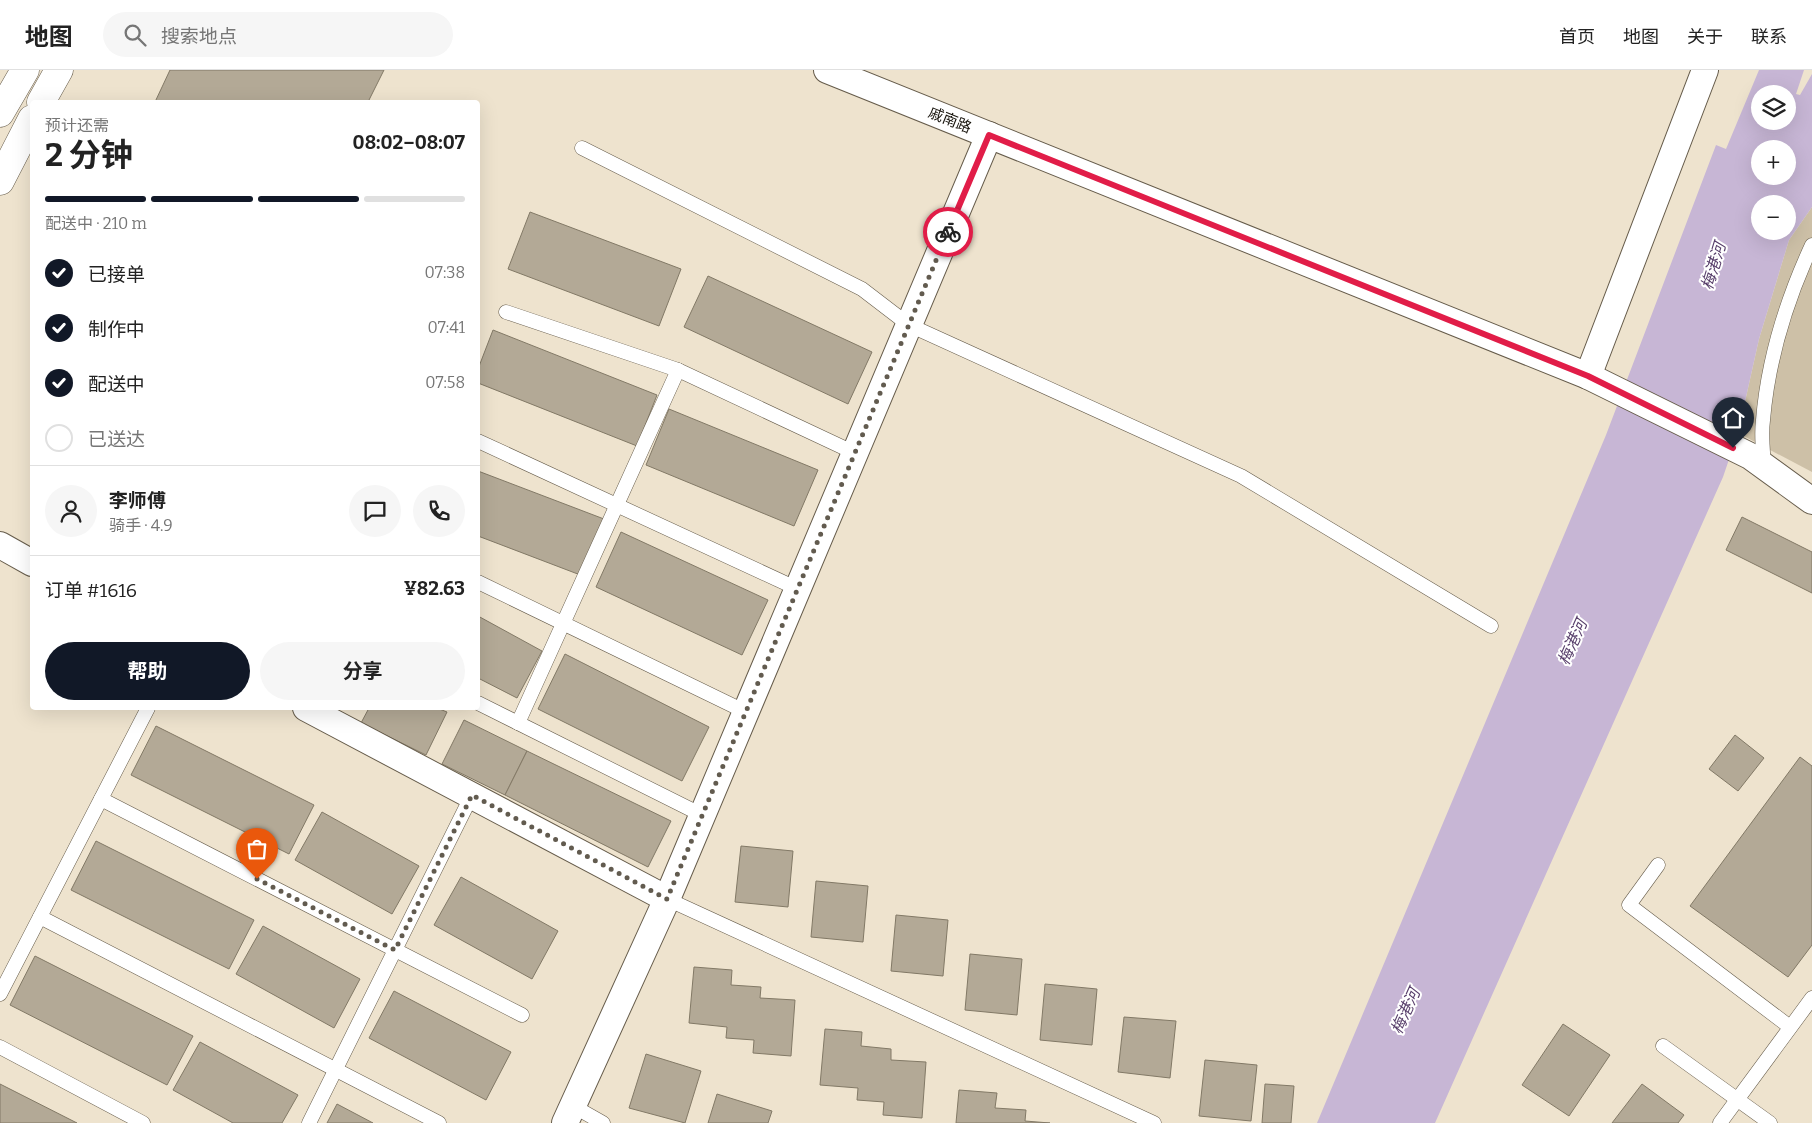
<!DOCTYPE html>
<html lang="zh">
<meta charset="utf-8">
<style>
:root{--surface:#fff;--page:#f6f6f6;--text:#222;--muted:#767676;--line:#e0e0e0;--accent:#111827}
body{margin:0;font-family:Bitter,"Noto Sans SC",serif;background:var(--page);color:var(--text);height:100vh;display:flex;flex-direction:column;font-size:19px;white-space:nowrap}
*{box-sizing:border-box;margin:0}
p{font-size:16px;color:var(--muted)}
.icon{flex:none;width:28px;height:28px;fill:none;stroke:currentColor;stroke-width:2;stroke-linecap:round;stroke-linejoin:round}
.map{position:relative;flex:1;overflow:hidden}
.drawer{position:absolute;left:30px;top:30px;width:450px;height:610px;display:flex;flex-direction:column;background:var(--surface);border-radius:5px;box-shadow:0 5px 20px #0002}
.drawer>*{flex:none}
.fabs{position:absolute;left:1751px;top:15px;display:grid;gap:10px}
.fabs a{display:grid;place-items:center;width:45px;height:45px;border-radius:50%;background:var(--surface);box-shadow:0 5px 20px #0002;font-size:25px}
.pin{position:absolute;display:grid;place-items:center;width:42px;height:42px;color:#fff;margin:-51px -21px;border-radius:50% 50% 50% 0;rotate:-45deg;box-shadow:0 0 5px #0007}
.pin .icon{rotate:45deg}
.courier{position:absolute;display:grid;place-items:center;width:50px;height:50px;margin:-25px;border:4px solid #e11d48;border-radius:50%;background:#fff;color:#222;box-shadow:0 1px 6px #0007}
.overview em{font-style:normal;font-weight:700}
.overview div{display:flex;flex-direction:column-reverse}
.overview{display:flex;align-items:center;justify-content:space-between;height:85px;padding:0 15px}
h1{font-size:32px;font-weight:700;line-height:38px}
.bar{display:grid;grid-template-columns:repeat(4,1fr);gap:8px 5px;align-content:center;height:60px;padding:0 15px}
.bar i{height:6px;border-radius:4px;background:var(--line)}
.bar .on{background:var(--accent)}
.bar p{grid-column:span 4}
.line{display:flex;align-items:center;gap:12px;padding:0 15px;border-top:1px solid var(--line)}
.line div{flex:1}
.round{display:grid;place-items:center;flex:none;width:52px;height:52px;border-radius:26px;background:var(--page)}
ol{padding:0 15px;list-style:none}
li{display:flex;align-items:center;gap:15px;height:55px}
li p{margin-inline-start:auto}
li .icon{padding:5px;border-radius:50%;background:var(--accent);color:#fff;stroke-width:4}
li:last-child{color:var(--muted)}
li i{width:28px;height:28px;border:2px solid var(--line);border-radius:50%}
.cta{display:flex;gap:10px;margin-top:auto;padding:10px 15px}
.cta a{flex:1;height:58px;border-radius:30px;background:var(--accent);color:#fff;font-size:20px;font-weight:700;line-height:58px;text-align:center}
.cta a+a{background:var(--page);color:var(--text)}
header{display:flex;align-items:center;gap:30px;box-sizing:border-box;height:70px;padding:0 25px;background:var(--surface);border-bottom:1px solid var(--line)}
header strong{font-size:24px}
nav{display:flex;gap:28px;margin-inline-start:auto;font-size:18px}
.search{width:350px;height:45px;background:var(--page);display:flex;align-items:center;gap:12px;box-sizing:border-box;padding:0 18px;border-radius:28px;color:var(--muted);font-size:19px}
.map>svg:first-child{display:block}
.green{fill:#cdc0a7}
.water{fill:#c7b6d5;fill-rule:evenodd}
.building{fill:#b3a996;stroke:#827966}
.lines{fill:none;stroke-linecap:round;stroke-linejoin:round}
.service-casing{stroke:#665c4b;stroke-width:15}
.minor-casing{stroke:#665c4b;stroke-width:28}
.secondary-casing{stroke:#665c4b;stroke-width:29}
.service{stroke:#fff;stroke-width:14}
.minor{stroke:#fff;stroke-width:26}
.secondary{stroke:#fff;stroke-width:28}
.done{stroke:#625b4f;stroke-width:5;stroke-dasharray:0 9}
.route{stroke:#e11d48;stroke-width:6}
.labels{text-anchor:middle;stroke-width:4;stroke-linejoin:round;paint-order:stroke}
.street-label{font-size:15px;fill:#16120b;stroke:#fff}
.water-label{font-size:16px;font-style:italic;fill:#573e6a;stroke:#fff}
</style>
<header>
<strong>地图</strong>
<div class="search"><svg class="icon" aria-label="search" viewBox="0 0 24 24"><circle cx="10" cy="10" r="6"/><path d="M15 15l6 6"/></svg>搜索地点</div>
<nav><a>首页</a><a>地图</a><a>关于</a><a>联系</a></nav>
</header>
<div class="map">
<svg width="1812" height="1053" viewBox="0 0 1812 1053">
<rect width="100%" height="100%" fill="#eee3ce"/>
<!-- green -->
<path class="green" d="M1812 137V402L1738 363 1759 269 1789 170Z"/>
<!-- water -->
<path class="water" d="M1759 0H1804L1796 24 1800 25 1812 4V137L1789 170 1759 269 1738 363 1723 407 1435 1053H1317L1606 365 1716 75 1726 79ZM1760 24H1788V51H1760ZM1760 79H1788V106H1760ZM1760 134H1788V161H1760Z"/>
<!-- building -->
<g class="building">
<path d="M170 0H384L368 32H155Z"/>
<path d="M530 142 681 199 659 256 508 199Z"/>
<path d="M708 206 872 282 848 334 684 257Z"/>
<path d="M493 260 657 325 637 376 478 313V299Z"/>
<path d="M669 339 818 400 794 456 646 395Z"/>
<path d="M478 401 604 449 583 506 478 466Z"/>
<path d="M1742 447 1812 482V523L1726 480Z"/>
<path d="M621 462 768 530 742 585 596 517Z"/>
<path d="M478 546 542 581 517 628 478 608Z"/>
<path d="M565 584 709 657 682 711 538 639Z"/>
<path d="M369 638H437L447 642 426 685 361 653Z"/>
<path d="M464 650 527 681 505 725 442 694Z"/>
<path d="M156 656 314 735 289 784 131 705Z"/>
<path d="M1735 665 1764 688 1738 721 1709 699Z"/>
<path d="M527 681 671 751 648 797 505 725Z"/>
<path d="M1800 687 1812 696V875L1788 907 1690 836Z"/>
<path d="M322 742 419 796 392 844 295 790Z"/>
<path d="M96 771 254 850 229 899 71 820Z"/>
<path d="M741 776 793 781 788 837 735 832Z"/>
<path d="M461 807 558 861 532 909 434 855Z"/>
<path d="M816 811 868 816 863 872 811 867Z"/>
<path d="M896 845 948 850 943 906 891 901Z"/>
<path d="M263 856 360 909 334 958 236 904Z"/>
<path d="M970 884 1022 889 1017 945 965 940Z"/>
<path d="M35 886 193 966 167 1015 10 935Z"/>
<path d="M694 897 732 900 731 915 761 917 760 928 795 930 791 986 753 983 754 970 726 968 727 957 689 953Z"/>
<path d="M1045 914 1097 919 1092 975 1040 970Z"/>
<path d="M394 921 511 982 486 1030 369 968Z"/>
<path d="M1124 947 1176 951 1170 1008 1118 1002Z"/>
<path d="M1563 954 1610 985 1569 1046 1522 1015Z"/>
<path d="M825 959 862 962 861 976 891 979V990L926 992 922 1048 883 1045 884 1032 857 1030 858 1018 820 1015Z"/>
<path d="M200 972 298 1025 282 1053H233L173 1020Z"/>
<path d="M646 984 701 1001 685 1053 629 1038Z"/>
<path d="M1205 990 1257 995 1251 1051 1199 1046Z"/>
<path d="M0 1014 77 1053H0Z"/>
<path d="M1265 1014 1294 1016 1291 1053H1262Z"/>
<path d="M1642 1014 1684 1045 1678 1053H1612Z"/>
<path d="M959 1020 997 1023 995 1038 1026 1040 1025 1051 1050 1053H956Z"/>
<path d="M717 1024 772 1041 768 1053H708Z"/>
<path d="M337 1034 373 1053H327Z"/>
</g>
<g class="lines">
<defs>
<g id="service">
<path d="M582 78 862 219 909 255 1241 406 1491 556"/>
<path d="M506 242 678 300 855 383"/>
<path d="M478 371 798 519"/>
<path d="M1764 396C1763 381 1761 365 1763 350 1768 290 1787 229 1812 175"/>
<path d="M478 512 746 642"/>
<path d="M478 633 702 745"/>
<path d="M518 653 678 300"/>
<path d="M101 729 522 945"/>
<path d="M1658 795 1629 835 1790 957"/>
<path d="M667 829 1154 1053"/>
<path d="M40 847 439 1053"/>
<path d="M0 924 148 638"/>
<path d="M1663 976 1770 1053"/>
<path d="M0 977 143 1053"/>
<path d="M573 1036 603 1053"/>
<path d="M309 1053 472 725"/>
<path d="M1720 1053 1812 928"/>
</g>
<g id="minor">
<path d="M827 0 1588 306 1750 386 1812 431"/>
<path d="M1588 306 1705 0"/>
<path d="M0 475 32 493"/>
<path d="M306 638 667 829"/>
<path d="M565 1053 667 829 989 65"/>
</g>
<g id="secondary">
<path d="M41 32 59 0"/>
<path d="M0 43 25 0"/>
<path d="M0 111 32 49"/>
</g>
</defs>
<!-- service casing -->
<use href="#service" class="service-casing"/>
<!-- minor casing -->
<use href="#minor" class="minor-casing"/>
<!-- secondary casing -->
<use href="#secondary" class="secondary-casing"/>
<!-- service -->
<use href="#service" class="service"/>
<!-- minor -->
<use href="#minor" class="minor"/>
<!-- secondary -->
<use href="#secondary" class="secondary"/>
</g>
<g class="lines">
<!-- done -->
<path class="done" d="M257 809 395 880 472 725 667 829 948 162"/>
<!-- route -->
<path class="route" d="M948 162 989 65 1588 306 1733 378"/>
</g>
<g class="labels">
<!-- street labels -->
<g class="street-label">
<text transform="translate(950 50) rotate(22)" y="5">戚南路</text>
</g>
<!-- water labels -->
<g class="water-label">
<text transform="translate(1713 196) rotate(-73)" y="6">梅港河</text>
<text transform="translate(1572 572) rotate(-66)" y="6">梅港河</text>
<text transform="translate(1405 941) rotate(-66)" y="6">梅港河</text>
</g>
</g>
</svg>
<div class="fabs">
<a><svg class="icon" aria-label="layers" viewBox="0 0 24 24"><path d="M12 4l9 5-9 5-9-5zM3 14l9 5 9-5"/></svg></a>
<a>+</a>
<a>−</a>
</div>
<div class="pin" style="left:257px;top:809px;background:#ea580c"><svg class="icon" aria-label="bag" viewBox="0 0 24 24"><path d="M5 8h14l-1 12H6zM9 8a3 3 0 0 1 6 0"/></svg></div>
<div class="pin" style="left:1733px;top:378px;background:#1f2937"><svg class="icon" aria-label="home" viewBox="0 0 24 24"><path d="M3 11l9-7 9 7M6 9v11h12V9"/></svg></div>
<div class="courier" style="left:948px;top:162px"><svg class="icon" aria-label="bike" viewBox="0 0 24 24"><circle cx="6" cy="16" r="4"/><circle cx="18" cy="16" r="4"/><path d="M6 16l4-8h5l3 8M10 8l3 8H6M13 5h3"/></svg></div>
<section class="drawer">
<div class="overview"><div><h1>2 分钟</h1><p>预计还需</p></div><em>08:02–08:07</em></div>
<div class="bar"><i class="on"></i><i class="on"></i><i class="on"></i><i></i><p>配送中 · 210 m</p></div>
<ol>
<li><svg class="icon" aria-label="check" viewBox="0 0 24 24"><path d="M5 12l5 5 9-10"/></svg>已接单<p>07:38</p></li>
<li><svg class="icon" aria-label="check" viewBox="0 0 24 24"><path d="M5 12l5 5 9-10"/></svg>制作中<p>07:41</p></li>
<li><svg class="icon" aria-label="check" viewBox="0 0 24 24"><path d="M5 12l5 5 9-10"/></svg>配送中<p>07:58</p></li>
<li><i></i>已送达</li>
</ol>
<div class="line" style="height:90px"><a class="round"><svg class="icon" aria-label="person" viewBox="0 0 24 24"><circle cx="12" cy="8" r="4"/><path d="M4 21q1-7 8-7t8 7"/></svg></a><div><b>李师傅</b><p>骑手 · 4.9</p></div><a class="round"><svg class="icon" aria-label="chat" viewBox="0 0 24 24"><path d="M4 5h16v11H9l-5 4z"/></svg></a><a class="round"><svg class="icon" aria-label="phone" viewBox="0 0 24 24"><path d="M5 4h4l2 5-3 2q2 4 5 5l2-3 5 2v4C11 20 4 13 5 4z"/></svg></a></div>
<div class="line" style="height:65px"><div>订单 #1616</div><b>¥82.63</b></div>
<div class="cta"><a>帮助</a><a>分享</a></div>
</section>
</div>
